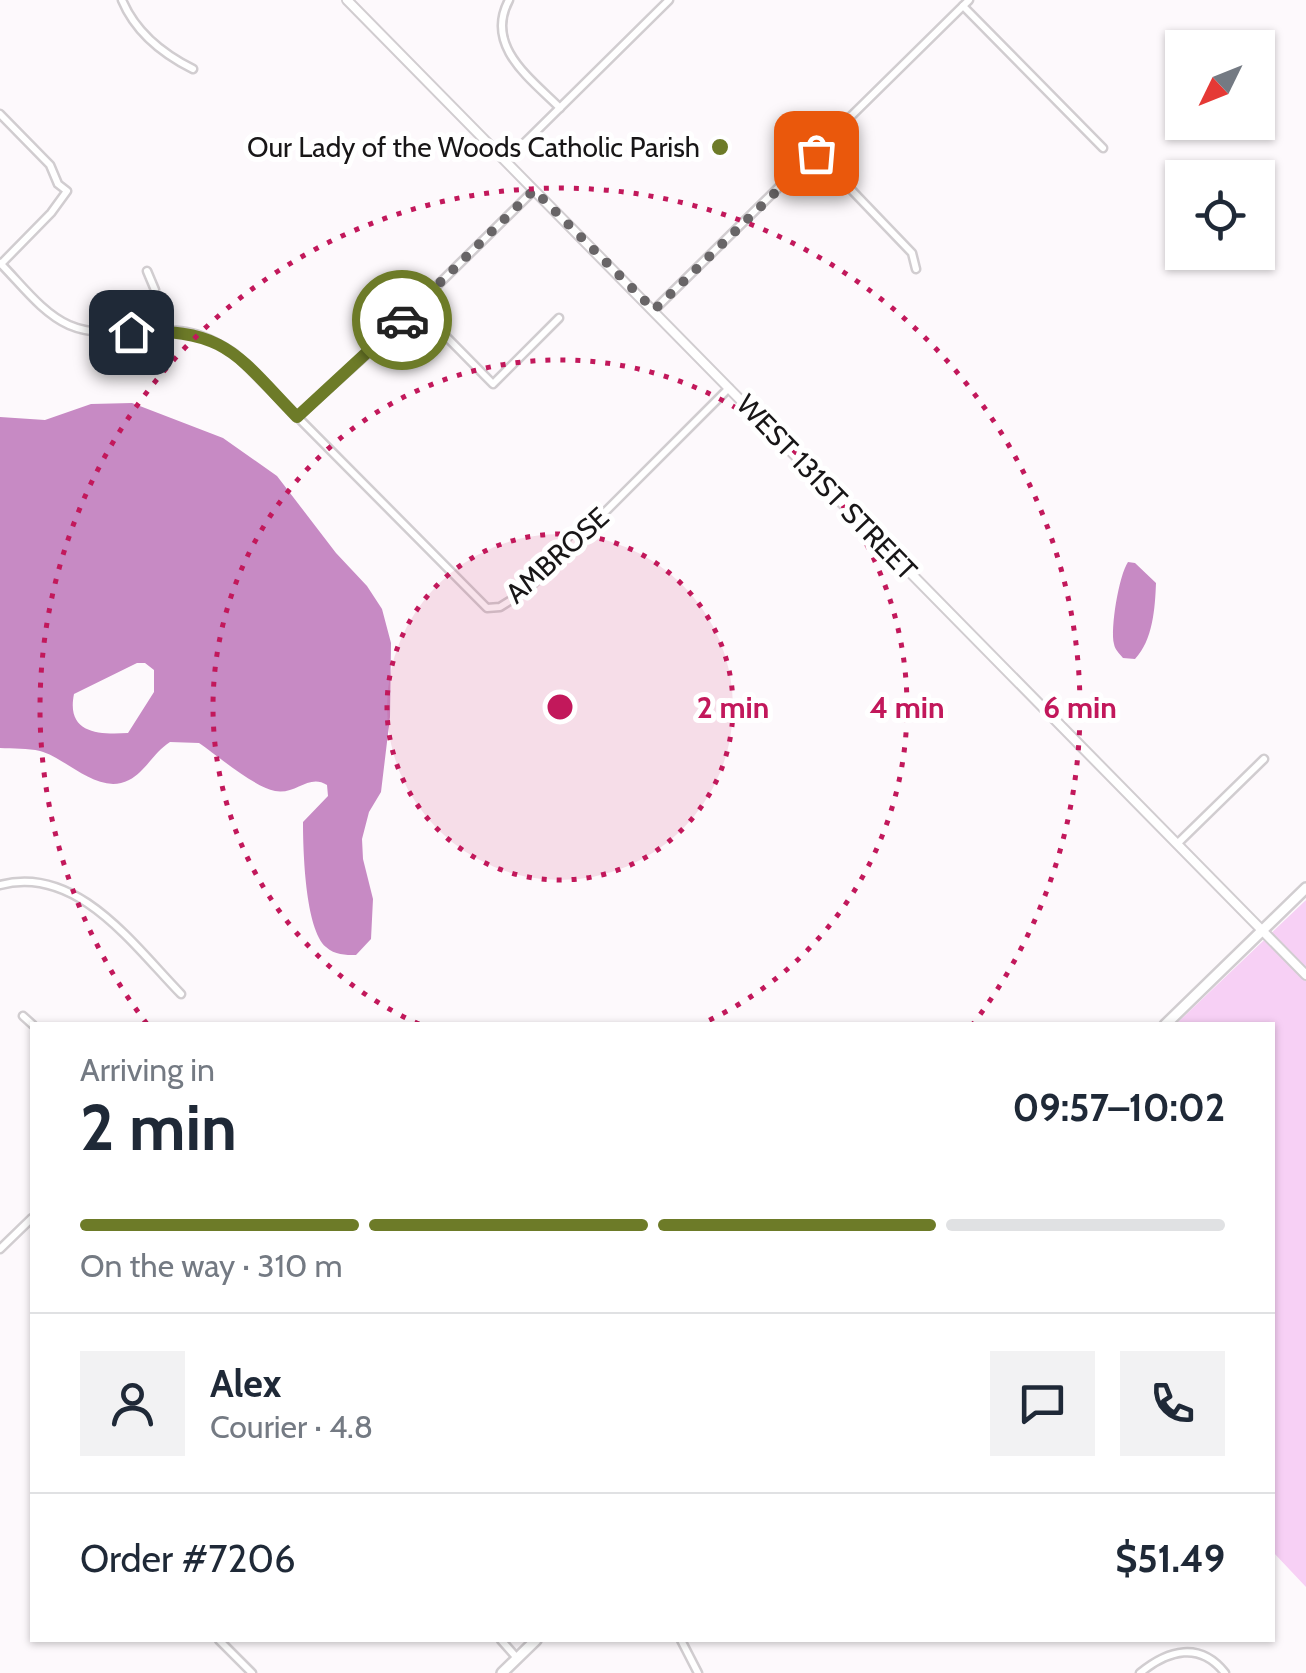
<!DOCTYPE html>
<meta charset="utf-8">
<style>
:root{--surface:#fff;--page:#f2f2f3;--text:#1f2937;--muted:#747a83;--line:#e0e1e3;--accent:#6d7b28}
body{margin:0;font-family:Cabin,sans-serif;background:var(--page);color:var(--text);height:100vh;display:flex;flex-direction:column;font-size:38px;white-space:nowrap}
*{box-sizing:border-box;margin:0}
p{font-size:32px;color:var(--muted)}
.icon{flex:none;width:55px;height:55px;fill:none;stroke:currentColor;stroke-width:2;stroke-linecap:round;stroke-linejoin:round}
.map{position:relative;flex:1;overflow:hidden}
.panel{position:absolute;left:30px;top:1022px;width:1245px;height:620px;display:flex;flex-direction:column;background:var(--surface);border-radius:0px;box-shadow:0 2px 8px #0004}
.panel>*{flex:none}
.needle{width:65px;rotate:227deg}
.tools{position:absolute;left:1165px;top:30px;display:grid;gap:20px}
.tools a{display:grid;place-items:center;width:110px;height:110px;border-radius:0px;background:var(--surface);box-shadow:0 2px 8px #0004;font-size:50px}
.pin{position:absolute;display:grid;place-items:center;width:85px;height:85px;color:#fff;margin:-42px;border-radius:20px;box-shadow:0 5px 15px #0006}
.courier{position:absolute;display:grid;place-items:center;width:100px;height:100px;margin:-50px;border:8px solid #6d7b28;border-radius:50%;background:#fff;color:#222;box-shadow:0 2px 12px #0007}
.headline em{font-style:normal;font-weight:700}
.headline div{display:flex;flex-direction:column-reverse}
.headline{display:flex;align-items:center;justify-content:space-between;height:170px;padding:0 50px}
h1{font-size:65px;font-weight:700;line-height:75px}
.bar{display:grid;grid-template-columns:repeat(4,1fr);gap:15px 10px;align-content:center;height:120px;padding:0 50px}
.bar i{height:12px;border-radius:8px;background:var(--line)}
.bar .on{background:var(--accent)}
.bar p{grid-column:span 4}
.line{display:flex;align-items:center;gap:25px;padding:0 50px;border-top:2px solid var(--line)}
.line div{flex:1}
.round{display:grid;place-items:center;flex:none;width:105px;height:105px;border-radius:0px;background:var(--page)}
.map>svg:first-child{display:block}
.green{fill:#f7d0f5}
.water{fill:#c78ac4;fill-rule:evenodd}
.lines{fill:none;stroke-linecap:round;stroke-linejoin:round}
.minor-casing{stroke:#d1cdd0;stroke-width:11}
.tertiary-casing{stroke:#d1cdd0;stroke-width:12}
.secondary-casing{stroke:#d1cdd0;stroke-width:14}
.minor{stroke:#fff;stroke-width:6}
.tertiary{stroke:#fff;stroke-width:8}
.secondary{stroke:#fff;stroke-width:9}
.done{stroke:#686567;stroke-width:10;stroke-dasharray:0 18}
.route{stroke:#6d7b28;stroke-width:12}
.ring{fill:none;stroke:#c2185b;stroke-width:5;stroke-dasharray:5 10}
.poi-dot{fill:#6d7b28;stroke:#fff;stroke-width:4}
.labels{text-anchor:middle;stroke-width:10;stroke-linejoin:round;paint-order:stroke}
.poi-label{font-size:28px;fill:#181617;stroke:#fff;text-anchor:end}
.street-label{font-size:28px;fill:#181617;stroke:#fff}
.centre{fill:#c2185b;stroke:#fff;stroke-width:5}
.ring-label{font-size:30px;text-anchor:middle;font-weight:bold;fill:#c2185b;stroke:#fff;stroke-width:10;stroke-linejoin:round;paint-order:stroke}
</style>
<div class="map">
<svg width="1306" height="1673" viewBox="0 0 1306 1673">
<rect width="100%" height="100%" fill="#fdf9fc"/>
<!-- green -->
<path class="green" d="M1306 900V1587L1273 1552 1272 1025H1175Z"/>
<!-- water -->
<g class="water">
<path d="M132 403 223 438 277 476 336 553 367 586 382 609 391 643 390 717 381 792 369 812 362 839 363 859 373 899 371 939 356 955C345 955 335 955 326 947 305 929 303 849 303 822L328 796 327 785C309 773 296 795 275 791 254 787 218 756 199 743L170 742C154 752 145 772 129 780 98 796 67 758 40 751 28 748 13 749 0 748V417L45 420 91 404ZM137 663H145L154 670V692L128 733C98 735 66 733 74 694Z"/>
<path d="M1128 562 1135 563 1156 583C1155 608 1153 640 1135 659L1123 658C1120 654 1115 650 1114 644 1110 629 1119 575 1128 562Z"/>
</g>
<g class="lines">
<defs>
<g id="minor">
<path d="M122 0C135 31 163 54 193 69"/>
<path d="M509 0C484 46 531 79 560 108"/>
<path d="M963 6 1103 148"/>
<path d="M0 114 50 165 58 184 67 191 51 213 1 264"/>
<path d="M816 153 912 253 916 269"/>
<path d="M506 161 669 0"/>
<path d="M0 263C21 284 42 313 69 325 106 341 147 325 186 332 204 335 220 344 235 354L487 608 500 607 527 590 729 388"/>
<path d="M147 271 155 290 156 330"/>
<path d="M416 306 493 384 559 318"/>
<path d="M654 310 969 0"/>
<path d="M297 417 375 347 534 190"/>
<path d="M1177 844 1264 759"/>
<path d="M0 885C77 864 134 946 181 994"/>
<path d="M23 1016 33 1025"/>
<path d="M0 1249 32 1218"/>
<path d="M219 1640 252 1673"/>
<path d="M501 1640 517 1658"/>
<path d="M681 1640 698 1673"/>
<path d="M1140 1673C1168 1650 1200 1641 1225 1673"/>
</g>
<path id="tertiary" d="M347 0 1306 975"/>
<g id="secondary">
<path d="M1165 1025 1306 888"/>
<path d="M502 1673 536 1640"/>
</g>
</defs>
<!-- minor casing -->
<use href="#minor" class="minor-casing"/>
<!-- tertiary casing -->
<use href="#tertiary" class="tertiary-casing"/>
<!-- secondary casing -->
<use href="#secondary" class="secondary-casing"/>
<!-- minor -->
<use href="#minor" class="minor"/>
<!-- tertiary -->
<use href="#tertiary" class="tertiary"/>
<!-- secondary -->
<use href="#secondary" class="secondary"/>
</g>
<g class="lines">
<!-- done -->
<path class="done" d="M402 320 534 190 654 310 816 153"/>
<!-- route -->
<path class="route" d="M131 332C226 328 236 354 297 417L402 320"/>
</g>
<!-- distance rings -->
<circle cx="560" cy="707" r="173" fill="#c2185b" fill-opacity=".12"/>
<g class="ring">
<circle cx="560" cy="707" r="173"/>
<path d="M419 1024A347 347 0 1 1 701 1024"/>
<path d="M147 1024A520 520 0 1 1 973 1024"/>
</g>
<!-- markers -->
<circle class="poi-dot" cx="720" cy="147" r="10"/>
<g class="labels">
<!-- poi labels -->
<g class="poi-label">
<text x="700" y="157">Our Lady of the Woods Catholic Parish</text>
</g>
<!-- street labels -->
<g class="street-label">
<text transform="translate(827 487) rotate(46)" y="10">WEST 131ST STREET</text>
<text transform="translate(557 555) rotate(-42)" y="10">AMBROSE</text>
</g>
</g>
<circle cx="560" cy="707" r="15" class="centre"/>
<g class="ring-label">
<text x="733" y="718">2 min</text>
<text x="907" y="718">4 min</text>
<text x="1080" y="718">6 min</text>
</g>
</svg>
<div class="tools">
<a><svg class="needle" viewBox="-14 -14 28 28"><path d="M0-13l5 13h-10z" fill="#e53935"/><path d="M0 13l5-13h-10z" fill="#747a83"/></svg></a>
<a><svg class="icon" aria-label="locate" viewBox="0 0 24 24"><circle cx="12" cy="12" r="6"/><path d="M12 2v4M12 18v4M2 12h4M18 12h4"/></svg></a>
</div>
<div class="pin" style="left:816px;top:153px;background:#ea580c"><svg class="icon" aria-label="bag" viewBox="0 0 24 24"><path d="M5 8h14l-1 12H6zM9 8a3 3 0 0 1 6 0"/></svg></div>
<div class="pin" style="left:131px;top:332px;background:#1f2937"><svg class="icon" aria-label="home" viewBox="0 0 24 24"><path d="M3 11l9-7 9 7M6 9v11h12V9"/></svg></div>
<div class="courier" style="left:402px;top:320px"><svg class="icon" aria-label="car" viewBox="0 0 24 24"><path d="M5 17H2v-5l4-1 3-4h7l3 4 3 1v5h-3M9 17h6M6 11h13"/><circle cx="7" cy="17" r="2"/><circle cx="17" cy="17" r="2"/></svg></div>
<section class="panel">
<div class="headline"><div><h1>2 min</h1><p>Arriving in</p></div><em>09:57–10:02</em></div>
<div class="bar"><i class="on"></i><i class="on"></i><i class="on"></i><i></i><p>On the way · 310 m</p></div>
<div class="line" style="height:180px"><a class="round"><svg class="icon" aria-label="person" viewBox="0 0 24 24"><circle cx="12" cy="8" r="4"/><path d="M4 21q1-7 8-7t8 7"/></svg></a><div><b>Alex</b><p>Courier · 4.8</p></div><a class="round"><svg class="icon" aria-label="chat" viewBox="0 0 24 24"><path d="M4 5h16v11H9l-5 4z"/></svg></a><a class="round"><svg class="icon" aria-label="phone" viewBox="0 0 24 24"><path d="M5 4h4l2 5-3 2q2 4 5 5l2-3 5 2v4C11 20 4 13 5 4z"/></svg></a></div>
<div class="line" style="height:130px"><div>Order #7206</div><b>$51.49</b></div>
</section>
</div>
